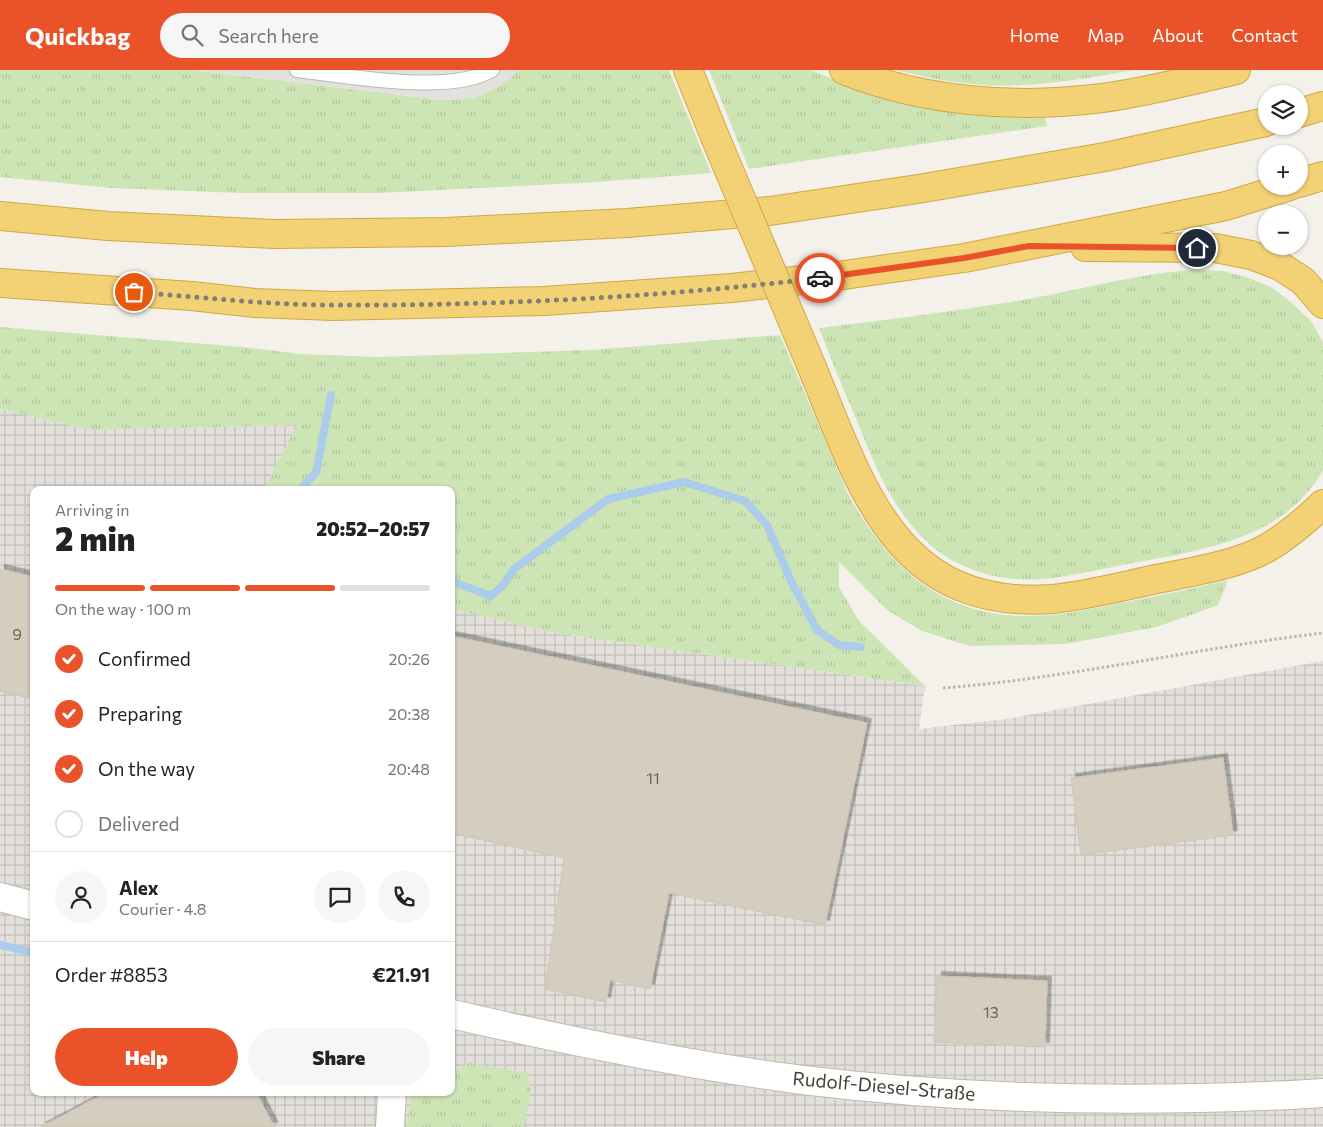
<!DOCTYPE html>
<meta charset="utf-8">
<style>
:root{--surface:#fff;--page:#f6f6f6;--text:#222;--muted:#767676;--line:#e0e0e0;--accent:#ea522a}
body{margin:0;font-family:Commissioner,sans-serif;background:var(--page);color:var(--text);height:100vh;display:flex;flex-direction:column;font-size:19px;white-space:nowrap}
*{box-sizing:border-box;margin:0}
p{font-size:16px;color:var(--muted)}
.icon{flex:none;width:28px;height:28px;fill:none;stroke:currentColor;stroke-width:2;stroke-linecap:round;stroke-linejoin:round}
.map{position:relative;flex:1;overflow:hidden}
.side{position:absolute;left:30px;top:416px;width:425px;height:610px;display:flex;flex-direction:column;background:var(--surface);border-radius:10px;box-shadow:0 1px 4px #0004}
.side>*{flex:none}
.fabs{position:absolute;left:1258px;top:15px;display:grid;gap:10px}
.fabs a{display:grid;place-items:center;width:50px;height:50px;border-radius:50%;background:var(--surface);box-shadow:0 1px 4px #0004;font-size:25px}
.pin{position:absolute;display:grid;place-items:center;width:42px;height:42px;color:#fff;margin:-21px;border:2px solid #fff;border-radius:50%;box-shadow:0 1px 5px #0007}
.courier{position:absolute;display:grid;place-items:center;width:50px;height:50px;margin:-25px;border:4px solid #ea522a;border-radius:50%;background:#fff;color:#222;box-shadow:0 1px 6px #0007}
.head em{font-style:normal;font-weight:800}
.head div{display:flex;flex-direction:column-reverse}
.head{display:flex;align-items:center;justify-content:space-between;height:85px;padding:0 25px}
h1{font-size:32px;font-weight:800;line-height:38px}
.bar{display:grid;grid-template-columns:repeat(4,1fr);gap:8px 5px;align-content:center;height:60px;padding:0 25px}
.bar i{height:6px;border-radius:4px;background:var(--line)}
.bar .on{background:var(--accent)}
.bar p{grid-column:span 4}
.line{display:flex;align-items:center;gap:12px;padding:0 25px;border-top:1px solid var(--line)}
.line div{flex:1}
.round{display:grid;place-items:center;flex:none;width:52px;height:52px;border-radius:26px;background:var(--page)}
ol{padding:0 25px;list-style:none}
li{display:flex;align-items:center;gap:15px;height:55px}
li p{margin-inline-start:auto}
li .icon{padding:5px;border-radius:50%;background:var(--accent);color:#fff;stroke-width:4}
li:last-child{color:var(--muted)}
li i{width:28px;height:28px;border:2px solid var(--line);border-radius:50%}
.button{display:flex;gap:10px;margin-top:auto;padding:10px 25px}
.button a{flex:1;height:58px;border-radius:30px;background:var(--accent);color:#fff;font-size:20px;font-weight:800;line-height:58px;text-align:center}
.button a+a{background:var(--page);color:var(--text)}
header{display:flex;align-items:center;gap:30px;box-sizing:border-box;height:70px;padding:0 25px;background:var(--accent);color:#fff}
header strong{font-size:24px}
nav{display:flex;gap:28px;margin-inline-start:auto;font-size:18px}
.search{width:350px;height:45px;background:var(--page);display:flex;align-items:center;gap:12px;box-sizing:border-box;padding:0 18px;border-radius:28px;color:var(--muted);font-size:19px}
.map>svg:first-child{display:block}
.industrial{fill:url(#industrial-grid)}
.grass{fill:url(#grass-tufts)}
.parking{fill:#e2e1de}
.lines{fill:none;stroke-linecap:round;stroke-linejoin:round}
.stream{stroke:#abcdeb;stroke-width:8}
.building{fill:#d4cdc0;stroke:#cfc6b3;filter:url(#shadow)}
.service-casing{stroke:#beb9ad;stroke-width:16}
.minor-casing{stroke:#beb9ad;stroke-width:30}
.motorway-casing{stroke:#d2a745;stroke-width:30}
.path{stroke:#bfb69f;stroke-width:3;stroke-dasharray:2.5 2.5;stroke-linecap:butt}
.service{stroke:#fff;stroke-width:14}
.minor{stroke:#fff;stroke-width:28}
.motorway{stroke:#f3d175;stroke-width:28}
.motorway-bridge-casing{stroke:#d2a745;stroke-width:30;stroke-linecap:butt}
.motorway-bridge{stroke:#f3d175;stroke-width:28}
.done{stroke:#837f76;stroke-width:5;stroke-dasharray:0 9}
.route{stroke:#ea522a;stroke-width:6}
.labels{text-anchor:middle;stroke-width:5;stroke-linejoin:round;paint-order:stroke}
.number-label{font-size:16px;fill:#6a655a}
.street-label{font-size:19px;fill:#474238;stroke:#fff}
</style>
<header>
<strong>Quickbag</strong>
<div class="search"><svg class="icon" aria-label="search" viewBox="0 0 24 24"><circle cx="10" cy="10" r="6"/><path d="M15 15l6 6"/></svg>Search here</div>
<nav><a>Home</a><a>Map</a><a>About</a><a>Contact</a></nav>
</header>
<div class="map">
<svg width="1323" height="1057" viewBox="0 0 1323 1057">
<defs>
<pattern id="industrial-grid" width="8" height="8" patternUnits="userSpaceOnUse" patternTransform="scale(1.25)"><rect width="8" height="8" fill="#e3e0db"/><path d="M0 4h8M4 0v8" fill="none" stroke="#c4c1bd"/></pattern>
<pattern id="grass-tufts" width="24" height="20" patternUnits="userSpaceOnUse" patternTransform="scale(1.25)"><rect width="24" height="20" fill="#cde5b5"/><path d="M3 7l-1-3M5 7V3M7 7l1-3M15 17l-1-3M17 17v-4M19 17l1-3" fill="none" stroke="#b1c69c"/></pattern>
<filter id="shadow"><feDropShadow dx="4.5" dy="-4.5" stdDeviation="0" flood-color="#0004"/></filter>
</defs>
<rect width="100%" height="100%" fill="#f3f1ea"/>
<!-- industrial -->
<path class="industrial" d="M0 339 91 360 298 355 263 420H34V1022H451V539L556 563 925 616 919 659 1006 649 1323 591V1057H0Z"/>
<!-- grass -->
<g class="grass">
<path d="M0 0H190L442 30C475 30 495 23 519 0H669L711 103 598 112 380 123H240L112 118 0 107Z"/>
<path d="M709 0H811L852 17 924 37 960 43 1009 46 1045 45 1047 56 749 99Z"/>
<path d="M896 0H1134C1084 9 1033 18 982 15 953 13 924 7 896 0Z"/>
<path d="M1192 200 1224 201 1249 208 1271 217 1292 233 1311 251 1323 272V400C1283 472 1195 481 1122 495 1087 502 1050 512 1014 509 981 506 949 493 925 470 893 439 875 397 859 356 845 324 832 291 819 258 887 250 955 241 1023 230 1079 220 1135 204 1192 200Z"/>
<path d="M0 257 243 277 301 284 377 287 591 280 780 265 848 424C881 483 922 530 992 543 1034 551 1079 542 1120 533 1156 526 1192 519 1228 510L1218 535 1157 557 1065 574 970 576 922 561 887 540 839 492V517L859 551 925 616 556 563 451 539V420H263L297 355 91 360 0 339Z"/>
<path d="M469 993 527 1003 531 1019 524 1057H407L411 1023 431 1025 432 1023 451 1022V1004Z"/>
</g>
<!-- parking -->
<path class="parking" d="M190 0H519L509 10 486 23 473 28 442 30Z"/>
<g class="lines">
<!-- stream -->
<g class="stream">
<path d="M300 420 316 402 331 325"/>
<path d="M451 511 491 526 504 514 514 499 608 429 684 412 745 431 767 455 791 511 817 560 839 575 861 577"/>
<path d="M0 875 34 883"/>
</g>
</g>
<!-- building -->
<g class="building">
<path d="M0 499 34 507V629L0 621Z"/>
<path d="M451 566 867 653 825 855 669 823 650 919 610 910 606 932 545 919 564 788 451 763Z"/>
<path d="M1223 688 1233 765 1081 785 1071 708Z"/>
<path d="M937 906 1047 911 1045 977 934 972Z"/>
<path d="M107 1022H256L274 1057H41Z"/>
</g>
<g class="lines">
<defs>
<path id="service" d="M297 0C347 6 450 25 492 0"/>
<g id="minor">
<path d="M0 827 34 836"/>
<path d="M452 944C568 971 685 995 803 1010 934 1026 1067 1031 1200 1028 1241 1027 1282 1026 1323 1023"/>
<path d="M390 1057 392 1022"/>
</g>
<g id="motorway">
<path d="M688 0 715 67"/>
<path d="M844 0C923 32 1017 39 1102 28 1147 22 1192 10 1236 0"/>
<path d="M1299 43 1323 36"/>
<path d="M1299 113 1323 106"/>
<path d="M0 146 108 156 274 164 446 162 627 153 770 141 918 119 1105 87 1266 52"/>
<path d="M1085 177 1215 178 1251 185 1280 196 1303 211 1323 234"/>
<path d="M0 213 192 226 255 233 333 236 544 231 732 218 837 206 964 188 1226 136 1290 116"/>
<path d="M811 295C860 413 894 540 1051 529 1083 526 1115 518 1147 511 1183 503 1236 496 1267 478 1288 466 1306 450 1323 434"/>
</g>
</defs>
<!-- service casing -->
<use href="#service" class="service-casing"/>
<!-- minor casing -->
<use href="#minor" class="minor-casing"/>
<!-- motorway casing -->
<use href="#motorway" class="motorway-casing"/>
<!-- path -->
<path class="path" d="M943 618C1071 608 1196 578 1323 563"/>
<!-- service -->
<use href="#service" class="service"/>
<!-- minor -->
<use href="#minor" class="minor"/>
<!-- motorway -->
<use href="#motorway" class="motorway"/>
<defs>
<path id="motorway-bridge" d="M715 67 811 295"/>
</defs>
<!-- motorway-bridge casing -->
<use href="#motorway-bridge" class="motorway-bridge-casing"/>
<!-- motorway-bridge -->
<use href="#motorway-bridge" class="motorway-bridge"/>
</g>
<g class="lines">
<!-- done -->
<path class="done" d="M134 222C201 227 267 235 334 235 496 236 659 227 820 208"/>
<!-- route -->
<path class="route" d="M820 208 964 188 1029 176 1197 178"/>
</g>
<g class="labels">
<!-- number labels -->
<g class="number-label">
<text x="17" y="570">9</text>
<text x="653" y="714">11</text>
<text x="991" y="948">13</text>
</g>
<!-- street labels -->
<g class="street-label">
<text transform="translate(884 1016) rotate(5)" y="7">Rudolf-Diesel-Straße</text>
</g>
</g>
</svg>
<div class="fabs">
<a><svg class="icon" aria-label="layers" viewBox="0 0 24 24"><path d="M12 4l9 5-9 5-9-5zM3 14l9 5 9-5"/></svg></a>
<a>+</a>
<a>−</a>
</div>
<div class="pin" style="left:134px;top:222px;background:#ea580c"><svg class="icon" aria-label="bag" viewBox="0 0 24 24"><path d="M5 8h14l-1 12H6zM9 8a3 3 0 0 1 6 0"/></svg></div>
<div class="pin" style="left:1197px;top:178px;background:#1f2937"><svg class="icon" aria-label="home" viewBox="0 0 24 24"><path d="M3 11l9-7 9 7M6 9v11h12V9"/></svg></div>
<div class="courier" style="left:820px;top:208px"><svg class="icon" aria-label="car" viewBox="0 0 24 24"><path d="M5 17H2v-5l4-1 3-4h7l3 4 3 1v5h-3M9 17h6M6 11h13"/><circle cx="7" cy="17" r="2"/><circle cx="17" cy="17" r="2"/></svg></div>
<section class="side">
<div class="head"><div><h1>2 min</h1><p>Arriving in</p></div><em>20:52–20:57</em></div>
<div class="bar"><i class="on"></i><i class="on"></i><i class="on"></i><i></i><p>On the way · 100 m</p></div>
<ol>
<li><svg class="icon" aria-label="check" viewBox="0 0 24 24"><path d="M5 12l5 5 9-10"/></svg>Confirmed<p>20:26</p></li>
<li><svg class="icon" aria-label="check" viewBox="0 0 24 24"><path d="M5 12l5 5 9-10"/></svg>Preparing<p>20:38</p></li>
<li><svg class="icon" aria-label="check" viewBox="0 0 24 24"><path d="M5 12l5 5 9-10"/></svg>On the way<p>20:48</p></li>
<li><i></i>Delivered</li>
</ol>
<div class="line" style="height:90px"><a class="round"><svg class="icon" aria-label="person" viewBox="0 0 24 24"><circle cx="12" cy="8" r="4"/><path d="M4 21q1-7 8-7t8 7"/></svg></a><div><b>Alex</b><p>Courier · 4.8</p></div><a class="round"><svg class="icon" aria-label="chat" viewBox="0 0 24 24"><path d="M4 5h16v11H9l-5 4z"/></svg></a><a class="round"><svg class="icon" aria-label="phone" viewBox="0 0 24 24"><path d="M5 4h4l2 5-3 2q2 4 5 5l2-3 5 2v4C11 20 4 13 5 4z"/></svg></a></div>
<div class="line" style="height:65px"><div>Order #8853</div><b>€21.91</b></div>
<div class="button"><a>Help</a><a>Share</a></div>
</section>
</div>
